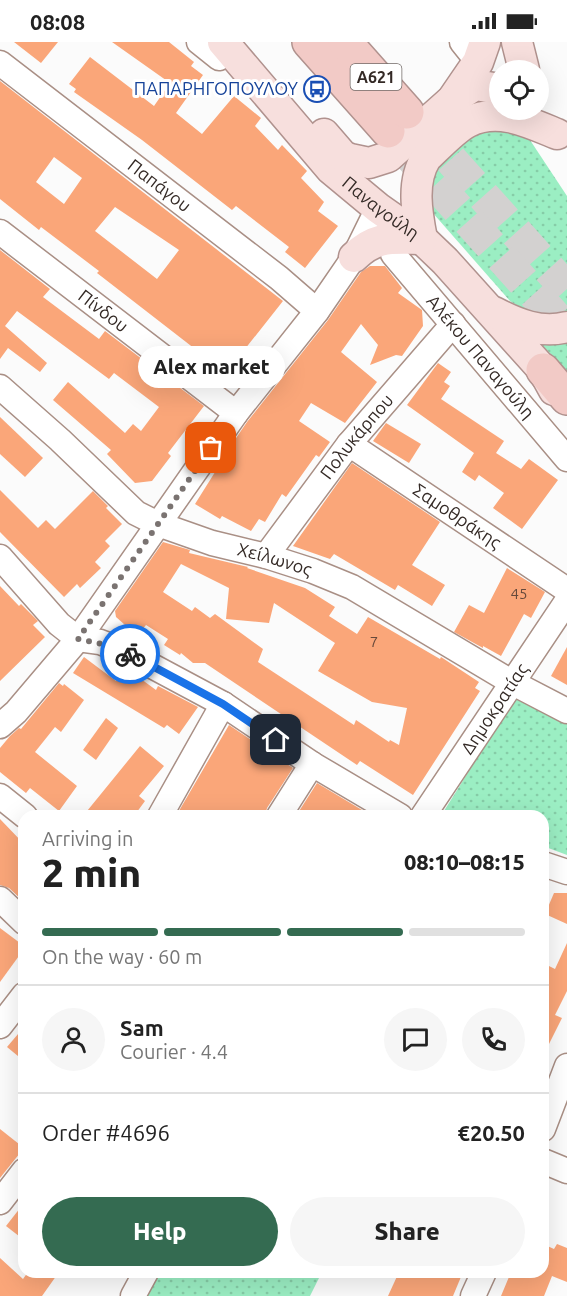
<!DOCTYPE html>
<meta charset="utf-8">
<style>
:root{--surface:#fff;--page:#f6f6f6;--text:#222;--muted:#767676;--line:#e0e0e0;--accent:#346b51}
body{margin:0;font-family:Ubuntu,sans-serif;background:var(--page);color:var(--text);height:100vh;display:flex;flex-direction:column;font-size:22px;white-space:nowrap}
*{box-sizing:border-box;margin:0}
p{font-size:20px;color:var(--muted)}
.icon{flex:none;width:33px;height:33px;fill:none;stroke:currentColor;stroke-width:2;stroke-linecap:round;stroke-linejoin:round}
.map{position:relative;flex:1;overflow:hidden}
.sheet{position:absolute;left:18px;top:768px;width:531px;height:468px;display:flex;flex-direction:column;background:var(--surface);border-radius:18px;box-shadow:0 6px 24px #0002}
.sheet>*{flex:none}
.tools{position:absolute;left:489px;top:18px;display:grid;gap:12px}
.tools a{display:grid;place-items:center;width:60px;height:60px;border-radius:50%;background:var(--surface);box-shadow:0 6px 24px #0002;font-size:30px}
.pin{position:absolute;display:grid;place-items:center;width:51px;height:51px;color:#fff;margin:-26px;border-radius:12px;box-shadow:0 3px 9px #0006}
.courier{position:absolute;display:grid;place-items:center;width:60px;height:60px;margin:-30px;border:4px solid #1a73e8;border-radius:50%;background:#fff;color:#222;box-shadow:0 2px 8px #0007}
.bubble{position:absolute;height:42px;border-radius:21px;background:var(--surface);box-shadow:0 6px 24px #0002;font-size:20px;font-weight:800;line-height:42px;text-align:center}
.overview em{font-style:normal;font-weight:800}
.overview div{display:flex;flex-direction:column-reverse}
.overview{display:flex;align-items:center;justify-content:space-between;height:102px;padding:0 24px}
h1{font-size:39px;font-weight:800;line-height:45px}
.bar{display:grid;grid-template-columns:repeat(4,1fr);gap:9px 6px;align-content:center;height:72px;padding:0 24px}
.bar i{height:8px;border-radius:4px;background:var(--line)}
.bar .active{background:var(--accent)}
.bar p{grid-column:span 4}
.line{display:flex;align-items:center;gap:15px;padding:0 24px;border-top:2px solid var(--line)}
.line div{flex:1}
.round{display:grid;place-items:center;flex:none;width:63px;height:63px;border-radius:32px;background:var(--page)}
.button{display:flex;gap:12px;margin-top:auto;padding:12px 24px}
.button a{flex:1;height:69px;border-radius:36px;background:var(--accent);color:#fff;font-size:24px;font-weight:800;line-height:69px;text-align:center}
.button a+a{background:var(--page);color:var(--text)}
.status{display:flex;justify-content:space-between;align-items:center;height:42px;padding:0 30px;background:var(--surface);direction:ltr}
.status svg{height:16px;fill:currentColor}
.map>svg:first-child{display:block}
.park{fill:url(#park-dots)}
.building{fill:#faa679;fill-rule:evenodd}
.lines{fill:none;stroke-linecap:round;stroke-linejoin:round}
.highway-tunnel{stroke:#d3d1d0;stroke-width:33;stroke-dasharray:33 16;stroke-linecap:butt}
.minor-casing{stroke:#a98f85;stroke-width:27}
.major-casing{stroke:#b0928e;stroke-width:33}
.highway-casing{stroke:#b0928e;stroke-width:36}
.minor{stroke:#fff;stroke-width:24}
.major{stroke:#f7dfdd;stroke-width:30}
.highway{stroke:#f2cac6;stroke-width:33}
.done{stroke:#7a7371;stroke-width:6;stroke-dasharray:0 10.8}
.route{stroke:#1a73e8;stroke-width:8}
.labels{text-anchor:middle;stroke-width:6;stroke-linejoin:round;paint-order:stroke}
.number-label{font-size:15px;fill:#66493b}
.shield{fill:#fff;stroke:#716a67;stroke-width:1.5}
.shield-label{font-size:16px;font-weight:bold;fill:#342a26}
.transit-label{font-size:18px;fill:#164399;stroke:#fff;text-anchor:end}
.street-label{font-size:18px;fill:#342a26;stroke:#fff}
</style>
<div class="status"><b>08:08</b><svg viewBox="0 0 49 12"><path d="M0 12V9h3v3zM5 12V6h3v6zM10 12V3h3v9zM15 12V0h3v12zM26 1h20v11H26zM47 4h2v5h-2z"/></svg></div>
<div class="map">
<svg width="567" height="1254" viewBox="0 0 567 1254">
<defs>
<pattern id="park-dots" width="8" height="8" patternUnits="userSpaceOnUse" patternTransform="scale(1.5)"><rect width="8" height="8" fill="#9beec3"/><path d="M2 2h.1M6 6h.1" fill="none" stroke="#86cca7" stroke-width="1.8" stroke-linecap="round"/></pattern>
</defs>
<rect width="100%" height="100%" fill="#fbfbfb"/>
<!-- park -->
<g class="park">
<path d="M492 80 528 95 567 154V272C539 275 534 275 510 259L432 170 428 156 436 123 479 86Z"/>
<path d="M567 298V329L538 299Z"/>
<path d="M517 652 567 677V813L543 804V774H457L444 769Z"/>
<path d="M159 1230H322L310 1254H146Z"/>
</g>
<!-- building -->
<g class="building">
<path d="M14 0H58L41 21Z"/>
<path d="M112 0H169L194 20 191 24 203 33 176 71 202 92 234 54 261 76 255 84 278 108 282 103 307 129 301 136 324 160 318 169 338 184 305 226 285 210 289 205 236 164 232 168 142 98 74 50 76 47 69 42 90 15 154 64 170 41Z"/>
<path d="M0 39 283 259 226 331 97 231 99 229 41 185 39 188 0 157ZM54 115 82 136 64 162 36 140ZM115 165 179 208 157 237 95 189Z"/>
<path d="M0 208 50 247 43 255 99 297 105 289 204 364 168 411 171 414 152 439 135 441 107 412 111 408 53 358 68 340 125 391 133 382 141 389 159 365 114 331 109 337 17 269 5 284 47 321 40 330 8 306 0 317Z"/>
<path d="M370 224H385L402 246 398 251 422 268 423 284 402 314 396 313 370 323 378 303 361 282 341 310 377 340 345 381 311 361 299 379 330 400 319 415 316 413 286 455 282 452 265 480 259 477 251 489 222 474 220 477 195 462 222 419 221 418 247 380 328 278 361 230Z"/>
<path d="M438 321 451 330 444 340 450 344 441 357 504 399 496 411 521 427 529 417 558 438 522 487 493 466 504 451 479 433 475 439 462 430 474 411 407 363Z"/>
<path d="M0 375 43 416 25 435 0 412Z"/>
<path d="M386 381 421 402 409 421 373 399Z"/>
<path d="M352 421 440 480 412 523 445 543 432 564 398 543 395 548 334 512 330 517 293 504Z"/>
<path d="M0 448 38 486 46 478 55 487 93 449 108 464 106 466 122 482 105 499 110 504 95 520 101 526 80 546 77 542 64 555 0 490Z"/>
<path d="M163 500 190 508 189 511 248 525 247 526 305 546 335 565 329 574 357 592 368 575 440 617 441 615 479 640 475 646 480 649 413 753 360 719 357 723 205 621H193L181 611 180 613 164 603 168 597 146 583 141 589 133 590 116 575 115 569ZM181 522 229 546 226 577 269 581 274 561 335 601 318 629 372 660 407 666 399 703 390 698 389 700 356 678 354 683 258 620 263 607 215 572 210 576 195 565 192 569 163 550Z"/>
<path d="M507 526 545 550 531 576 524 572 501 614 483 604V606L454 590 469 563 484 571Z"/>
<path d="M0 544 19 564 21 562 38 579 33 583 45 595 0 639Z"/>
<path d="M567 605V643L551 634Z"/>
<path d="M84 615 116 639 126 626 156 648 158 644 198 665 179 692 167 683 164 686 73 631Z"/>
<path d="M59 641 63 644 64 642 84 658 61 690 55 685 35 710 77 744 59 769 30 746 26 751 0 730V706L10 694 19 686 21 687Z"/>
<path d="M106 676 118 686 96 718 83 708Z"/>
<path d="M229 683 293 726 267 766 265 774H176Z"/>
<path d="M140 704 164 724 139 754 145 759 134 774H83Z"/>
<path d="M317 741 372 774H296Z"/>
<path d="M0 777 24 802V860L9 846 0 843Z"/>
<path d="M554 851H567V882L545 872Z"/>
<path d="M0 886 24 904V907L0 940Z"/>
<path d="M567 901V949L555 973 562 976 543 1014V921L555 927Z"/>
<path d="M24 985V1019L7 1005Z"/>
<path d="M0 1087 24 1106 0 1136Z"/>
<path d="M24 1161V1198L6 1184Z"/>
<path d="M543 1202 554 1207 557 1202 567 1206V1240L552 1234 544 1254H501L511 1230H543Z"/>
<path d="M0 1216 23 1237 28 1230H59L42 1254H0Z"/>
<path d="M399 1230H463L453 1254H388Z"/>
</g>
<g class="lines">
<!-- highway-tunnel -->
<g class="highway-tunnel">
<path d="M418 81 567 247"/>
<path d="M403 106 567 288"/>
</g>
<defs>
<g id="minor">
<path d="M199 0 219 16"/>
<path d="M462 0 478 20"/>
<path id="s1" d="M0 21 279 236 317 269"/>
<path id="s2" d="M0 190 236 371"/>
<path id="s3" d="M393 212 567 417"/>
<path id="s4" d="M0 345 60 398 136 471 158 482 212 501 266 514 313 529 352 545 513 641 567 669"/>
<path id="s5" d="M349 402 567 548"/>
<path id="s6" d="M266 514 349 402 453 282"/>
<path d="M0 515 59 582 78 597 100 600 124 609 223 662 312 722 400 774"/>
<path d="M0 684 16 670 78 597 236 371 317 269 354 215 378 166"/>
<path d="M0 754 25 774"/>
<path d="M160 774 223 662"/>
<path d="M279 774 312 722"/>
<path id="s7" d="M423 774 567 559"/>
<path d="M543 822 567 830"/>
<path d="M0 857 24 880"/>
<path d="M0 984 24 953"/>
<path d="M543 1087 567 1024"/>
<path d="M543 1119 567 1129"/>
<path d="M0 1160 24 1129"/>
<path d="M133 1254 146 1230"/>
<path d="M473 1254 484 1230"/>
</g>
<g id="major">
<path id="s8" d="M223 0 331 127 378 166 422 197 445 219 543 328 554 348"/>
<path d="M517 0 524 28"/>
<path d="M452 58 475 43 500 47"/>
<path d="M324 92 343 114 350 117 369 121 388 115 452 58 478 20 485 0"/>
<path d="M422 197C417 171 411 140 426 116 437 106 454 87 468 80 498 65 528 80 557 92"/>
<path d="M354 215C376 193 393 197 422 197"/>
<path d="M494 270C517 282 541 292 567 285"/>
</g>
<g id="highway">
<path d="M309 0 388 89"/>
<path d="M345 0 407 70"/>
<path d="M543 328 567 356"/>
</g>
</defs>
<!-- minor casing -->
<use href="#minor" class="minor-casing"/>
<!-- major casing -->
<use href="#major" class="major-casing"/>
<!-- highway casing -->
<use href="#highway" class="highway-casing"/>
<!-- minor -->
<use href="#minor" class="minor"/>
<!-- major -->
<use href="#major" class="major"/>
<!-- highway -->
<use href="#highway" class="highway"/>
</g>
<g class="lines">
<!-- done -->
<path class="done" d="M130 612 112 604 78 597 211 406"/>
<!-- route -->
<path class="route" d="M130 612 223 662 276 698"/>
</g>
<!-- icons -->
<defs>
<symbol id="bus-ring" viewBox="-11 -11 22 22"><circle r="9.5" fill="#fff" stroke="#1a4fb4" stroke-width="1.5"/><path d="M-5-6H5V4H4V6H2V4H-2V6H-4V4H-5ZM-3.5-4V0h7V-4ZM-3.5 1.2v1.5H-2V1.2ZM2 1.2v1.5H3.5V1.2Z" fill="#1a4fb4"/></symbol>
</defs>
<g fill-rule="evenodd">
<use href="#bus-ring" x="302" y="32" width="30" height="30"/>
</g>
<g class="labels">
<!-- number labels -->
<g class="number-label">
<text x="519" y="557">45</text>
<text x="374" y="605">7</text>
</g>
<!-- shield labels -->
<rect class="shield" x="350.5" y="22" width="51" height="26" rx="4.5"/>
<g class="shield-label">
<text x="376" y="41">Α621</text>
</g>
<!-- transit labels -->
<g class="transit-label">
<text x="298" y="53">ΠΑΠΑΡΗΓΟΠΟΥΛΟΥ</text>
</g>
<!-- street labels -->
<g class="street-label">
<text dy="6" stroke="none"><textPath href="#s1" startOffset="201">Παπάγου</textPath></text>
<text dy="6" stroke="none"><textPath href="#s8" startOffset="230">Παναγούλη</textPath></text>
<text dy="6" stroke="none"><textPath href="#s2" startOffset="130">Πίνδου</textPath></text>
<text dy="6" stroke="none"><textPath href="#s3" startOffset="135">Αλέκου Παναγούλη</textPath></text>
<text dy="6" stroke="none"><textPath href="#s6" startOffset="150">Πολυκάρπου</textPath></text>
<text dy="6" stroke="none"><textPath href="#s5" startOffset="130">Σαμοθράκης</textPath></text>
<text dy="6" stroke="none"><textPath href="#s4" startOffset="332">Χείλωνος</textPath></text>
<text dy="6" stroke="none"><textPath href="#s7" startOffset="129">Δημοκρατίας</textPath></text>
</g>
</g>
</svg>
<div class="tools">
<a><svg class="icon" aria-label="locate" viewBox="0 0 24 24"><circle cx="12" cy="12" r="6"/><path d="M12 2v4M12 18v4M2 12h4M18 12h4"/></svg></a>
</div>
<div class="pin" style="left:211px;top:406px;background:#ea580c"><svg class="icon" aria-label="bag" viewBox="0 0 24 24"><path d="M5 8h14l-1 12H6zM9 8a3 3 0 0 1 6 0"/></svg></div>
<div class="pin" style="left:276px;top:698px;background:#1f2937"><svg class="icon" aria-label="home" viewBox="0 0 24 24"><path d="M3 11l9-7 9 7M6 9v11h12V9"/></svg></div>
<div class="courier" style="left:130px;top:612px"><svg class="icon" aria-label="bike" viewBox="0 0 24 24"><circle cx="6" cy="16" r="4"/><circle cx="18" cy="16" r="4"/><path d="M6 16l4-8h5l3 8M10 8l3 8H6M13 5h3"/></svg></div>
<div class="bubble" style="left:138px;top:304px;width:147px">Alex market</div>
<section class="sheet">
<div class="overview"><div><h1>2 min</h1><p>Arriving in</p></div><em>08:10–08:15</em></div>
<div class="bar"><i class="active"></i><i class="active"></i><i class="active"></i><i></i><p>On the way · 60 m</p></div>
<div class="line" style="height:108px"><a class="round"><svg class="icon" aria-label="person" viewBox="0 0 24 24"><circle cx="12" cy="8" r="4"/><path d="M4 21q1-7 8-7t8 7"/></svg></a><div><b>Sam</b><p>Courier · 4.4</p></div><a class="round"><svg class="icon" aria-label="chat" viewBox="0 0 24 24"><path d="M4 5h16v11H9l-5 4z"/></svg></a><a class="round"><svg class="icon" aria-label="phone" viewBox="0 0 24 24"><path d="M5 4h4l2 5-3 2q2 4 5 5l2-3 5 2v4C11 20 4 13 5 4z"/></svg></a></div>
<div class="line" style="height:78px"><div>Order #4696</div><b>€20.50</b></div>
<div class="button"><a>Help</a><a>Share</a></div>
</section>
</div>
